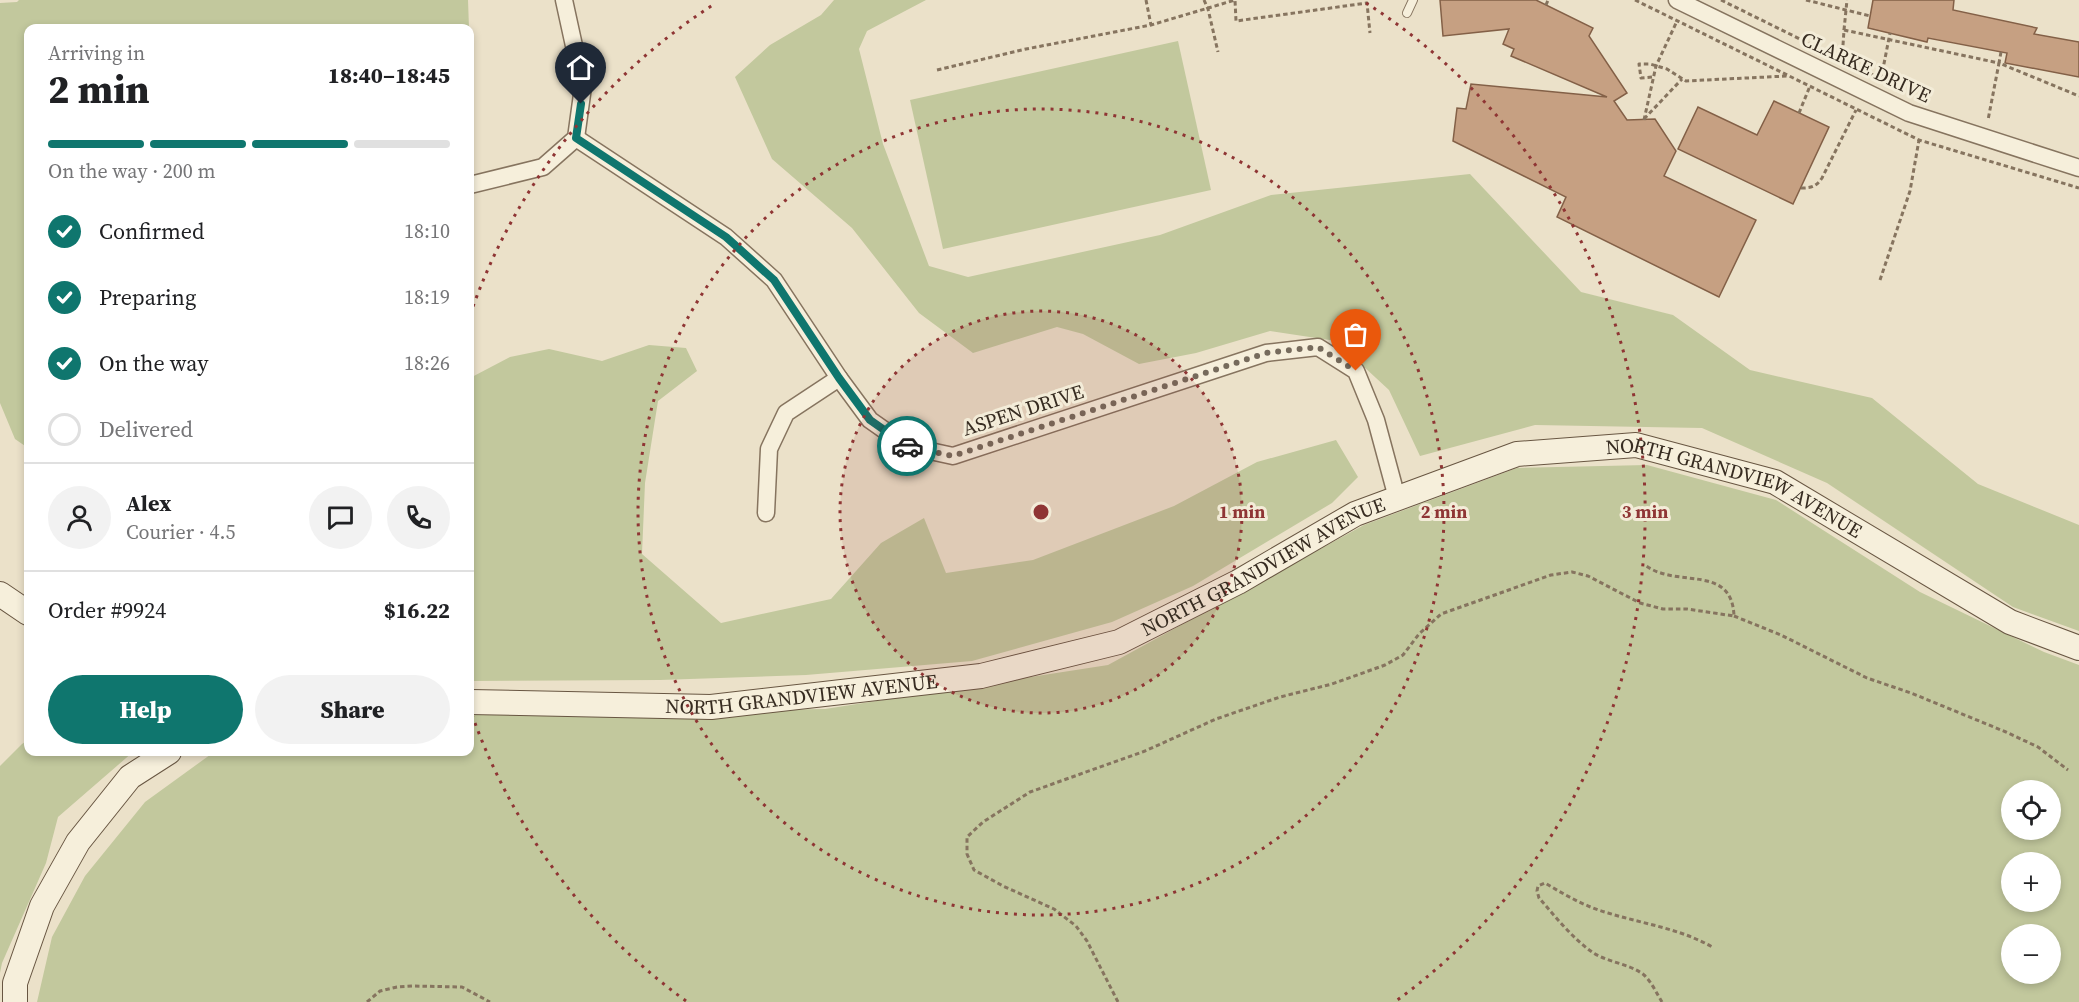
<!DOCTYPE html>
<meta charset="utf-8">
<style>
:root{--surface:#fff;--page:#f2f2f2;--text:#202124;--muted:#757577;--line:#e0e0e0;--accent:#0f766e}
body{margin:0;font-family:"Source Serif 4",serif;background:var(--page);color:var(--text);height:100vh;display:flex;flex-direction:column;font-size:22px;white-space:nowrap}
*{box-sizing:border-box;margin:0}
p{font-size:20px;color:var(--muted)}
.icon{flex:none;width:33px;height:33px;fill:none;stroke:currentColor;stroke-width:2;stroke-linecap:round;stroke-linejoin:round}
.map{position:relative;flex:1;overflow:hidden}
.details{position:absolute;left:24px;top:24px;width:450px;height:732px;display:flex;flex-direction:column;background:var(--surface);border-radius:12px;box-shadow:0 3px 9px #0003}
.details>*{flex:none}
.tools{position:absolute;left:2001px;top:780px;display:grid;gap:12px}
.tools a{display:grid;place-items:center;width:60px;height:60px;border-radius:50%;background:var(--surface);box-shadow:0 3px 9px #0003;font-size:30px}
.pin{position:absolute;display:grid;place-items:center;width:51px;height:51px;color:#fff;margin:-62px -26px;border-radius:50% 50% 50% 0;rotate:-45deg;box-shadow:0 0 6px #0007}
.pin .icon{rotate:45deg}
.courier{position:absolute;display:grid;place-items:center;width:60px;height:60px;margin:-30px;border:4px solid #0f766e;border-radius:50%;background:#fff;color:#222;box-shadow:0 2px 8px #0007}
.overview em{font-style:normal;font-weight:800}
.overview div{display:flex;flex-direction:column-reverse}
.overview{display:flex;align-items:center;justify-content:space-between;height:102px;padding:0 24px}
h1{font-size:39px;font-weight:800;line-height:45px}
.bar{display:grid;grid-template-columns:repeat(4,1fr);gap:9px 6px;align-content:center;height:72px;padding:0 24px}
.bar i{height:8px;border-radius:4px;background:var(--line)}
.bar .on{background:var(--accent)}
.bar p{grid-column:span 4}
.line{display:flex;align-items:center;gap:15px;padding:0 24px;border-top:2px solid var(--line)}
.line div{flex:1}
.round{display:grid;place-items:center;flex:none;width:63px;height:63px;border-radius:32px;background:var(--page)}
ol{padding:0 24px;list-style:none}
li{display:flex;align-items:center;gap:18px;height:66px}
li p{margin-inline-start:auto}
li .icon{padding:6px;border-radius:50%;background:var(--accent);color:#fff;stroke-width:4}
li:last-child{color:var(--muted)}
li i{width:33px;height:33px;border:3px solid var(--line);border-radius:50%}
.button{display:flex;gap:12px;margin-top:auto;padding:12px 24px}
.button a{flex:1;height:69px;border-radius:36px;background:var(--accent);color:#fff;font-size:24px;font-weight:800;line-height:69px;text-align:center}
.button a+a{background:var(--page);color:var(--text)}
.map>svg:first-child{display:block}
.green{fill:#c2c89d;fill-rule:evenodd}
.building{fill:#c6a082;stroke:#836047;stroke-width:1.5}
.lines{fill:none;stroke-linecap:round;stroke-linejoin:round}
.lane-casing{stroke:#86745f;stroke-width:10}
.street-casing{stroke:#86745f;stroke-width:19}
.secondary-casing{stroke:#685642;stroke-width:26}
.path{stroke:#86745f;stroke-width:3;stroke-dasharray:4.5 3;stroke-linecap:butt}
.lane{stroke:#f6efdb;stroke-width:8}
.street{stroke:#f6efdb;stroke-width:16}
.secondary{stroke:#f6efdb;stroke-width:24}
.done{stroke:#766b5c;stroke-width:6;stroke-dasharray:0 10.8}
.route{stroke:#0f766e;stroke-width:8}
.ring{fill:none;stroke:#8f3534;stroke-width:3;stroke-dasharray:3 6}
.labels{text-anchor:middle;stroke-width:6;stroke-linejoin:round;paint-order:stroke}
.street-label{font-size:20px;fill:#372c21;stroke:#f3ecd8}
.centre{fill:#8f3534;stroke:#f3ecd8;stroke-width:3}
.ring-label{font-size:18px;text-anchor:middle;font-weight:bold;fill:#8f3534;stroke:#f3ecd8;stroke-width:6;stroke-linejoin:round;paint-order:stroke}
</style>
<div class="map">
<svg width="2079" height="1002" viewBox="0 0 2079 1002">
<rect width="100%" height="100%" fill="#ebe1c9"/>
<!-- green -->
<g class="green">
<path d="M19 0H468L469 28H28V448L15 439 0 403V3L17 2Z"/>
<path d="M834 0H926L867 31 859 49 883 144 929 266 968 277 1160 235 1271 195 1470 174 1581 292 1673 315 1750 370 1872 398 1978 484 2079 525V631L2013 607 1827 483 1702 428 1535 425 1420 456 1389 390 1336 341 1270 331 1196 353 1139 364 1083 334 1057 327 973 353 919 313 852 228 772 159 735 77 770 45 821 15Z"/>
<path d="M1178 41 1211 190 943 249 910 100Z"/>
<path d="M649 345 686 348 697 371 658 401 645 483 642 554 721 623 831 599 881 543 924 518 946 573 1033 560 1174 506 1257 462 1336 440 1358 477 1332 503 1193 586 1112 622 972 661 806 675 660 680 470 681V378L510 357 549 349 602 361Z"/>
<path d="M1647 465 1776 500 1920 592 2044 652 2079 665V1002H37L52 937 85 876 145 802 214 752H470V715L825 709 1108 665 1364 525 1517 468ZM2012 790H2050V830H2012ZM2012 862H2050V902H2012ZM2012 934H2050V974H2012Z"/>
<path d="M28 740V752H133L58 817 46 863 2 963 0 973V766L22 744Z"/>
</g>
<!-- building -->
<g class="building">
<path d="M1440 0H1536L1593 28 1589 36 1627 93 1614 101 1627 120 1655 119 1676 151 1664 176 1756 220 1719 297 1557 217 1566 197 1453 141 1457 108 1466 109 1471 84 1607 97 1511 56 1514 49 1503 44 1509 29 1443 36Z"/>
<path d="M1873 0H1954L1953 10 2037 28 2034 34 2079 42V77L2005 63 2007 53 1928 38 1927 42 1868 28Z"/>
<path d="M1774 101 1829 127 1793 204 1678 149 1698 107 1757 135Z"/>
</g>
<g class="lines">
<defs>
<path id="lane" d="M1407 13 1413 0"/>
<g id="street">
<path d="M1677 0 1909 113 2079 168"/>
<path d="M576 138 726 237 774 280 839 378 870 420 907 446 953 456 1266 353 1318 347 1356 371 1376 420 1397 498"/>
<path d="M470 185 543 167 576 138 583 87 564 0"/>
<path d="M766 513 769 449 786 413 839 378"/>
</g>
<g id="secondary">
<path d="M0 594 28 613"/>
<path id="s1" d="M470 702 711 707 981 676 1119 642 1238 582 1355 514 1517 454 1636 445 1775 482 2010 622 2079 648"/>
<path d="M15 1002V983L42 906 78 842 130 777 169 752"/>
</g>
</defs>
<!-- lane casing -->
<use href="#lane" class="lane-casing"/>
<!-- street casing -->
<use href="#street" class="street-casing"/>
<!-- secondary casing -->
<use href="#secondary" class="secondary-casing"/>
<!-- path -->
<g class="path">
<path d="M1146 0 1151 25"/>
<path d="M1204 0 1208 9 1218 52"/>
<path d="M1635 0 1919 140 2079 188"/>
<path d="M1721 0 1889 83"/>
<path d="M1806 0 1870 16"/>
<path d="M1546 5 1548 0"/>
<path d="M1844 30 1847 0"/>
<path d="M2001 52 1999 63 2079 96"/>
<path d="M1842 60 1844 30 1999 63 1988 120"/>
<path d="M937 70 1026 49 1151 25 1235 0 1236 21 1367 3 1370 33"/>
<path d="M1652 77 1641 78 1639 64H1650L1667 69 1686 81 1787 76"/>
<path d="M1881 79 1890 33"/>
<path d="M1799 113 1810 86"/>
<path d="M1644 119 1682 79"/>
<path d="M1644 120 1656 66 1677 21"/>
<path d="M1801 188C1811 188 1816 187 1822 178L1856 110"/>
<path d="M1880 280 1910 191 1919 140"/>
<path d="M1734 616 1781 635 1867 678 1911 693 2006 732 2038 747 2068 770"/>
<path d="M367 1002 380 991 397 987 413 986 462 987 490 1002"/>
<path d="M1118 1002 1087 941 1076 926 1054 909 1003 886 974 870 967 854V837L983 822 1030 792 1145 751 1216 719 1280 697 1332 684 1385 665 1403 655 1419 634 1441 614 1551 575 1572 572 1588 576 1640 603 1663 609H1687L1734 616C1732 563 1676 589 1645 565"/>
<path d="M1662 1002C1657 994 1651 981 1644 975 1629 963 1608 963 1592 952 1572 938 1555 916 1539 898L1537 891 1538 886 1545 883C1565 895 1586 907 1608 913 1644 924 1682 929 1714 948"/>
</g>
<!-- lane -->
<use href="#lane" class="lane"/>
<!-- street -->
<use href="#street" class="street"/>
<!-- secondary -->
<use href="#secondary" class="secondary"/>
</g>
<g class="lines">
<!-- done -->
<path class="done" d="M907 446 953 456 1266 353 1318 347 1356 371"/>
<!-- route -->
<path class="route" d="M581 104 576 138 726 237 774 280 839 378 870 420 907 446"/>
</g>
<!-- distance rings -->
<circle cx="1041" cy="512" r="201" fill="#8f3534" fill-opacity=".12"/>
<g class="ring">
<circle cx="1041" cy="512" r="201"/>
<circle cx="1041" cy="512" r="403"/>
<path d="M686 1001A604 604 0 0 1 470 709M470 315A604 604 0 0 1 716 3M1366 3A604 604 0 0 1 1396 1001"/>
</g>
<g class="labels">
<!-- street labels -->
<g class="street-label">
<text transform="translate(1866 67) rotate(25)" y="7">CLARKE DRIVE</text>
<text transform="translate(1023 410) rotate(-18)" y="7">ASPEN DRIVE</text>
<text dy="7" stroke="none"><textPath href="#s1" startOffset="1322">NORTH GRANDVIEW AVENUE</textPath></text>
<text dy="7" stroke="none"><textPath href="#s1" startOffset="818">NORTH GRANDVIEW AVENUE</textPath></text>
<text dy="7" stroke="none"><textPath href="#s1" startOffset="332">NORTH GRANDVIEW AVENUE</textPath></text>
</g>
</g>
<circle cx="1041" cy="512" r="9" class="centre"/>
<g class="ring-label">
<text x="1242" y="518">1 min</text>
<text x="1444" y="518">2 min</text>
<text x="1645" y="518">3 min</text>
</g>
</svg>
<div class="tools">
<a><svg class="icon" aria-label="locate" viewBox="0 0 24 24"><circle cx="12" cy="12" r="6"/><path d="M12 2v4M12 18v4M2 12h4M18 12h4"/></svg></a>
<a>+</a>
<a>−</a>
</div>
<div class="pin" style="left:1356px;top:371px;background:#ea580c"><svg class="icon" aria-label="bag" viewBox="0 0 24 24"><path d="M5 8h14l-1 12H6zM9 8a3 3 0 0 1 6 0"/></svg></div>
<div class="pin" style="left:581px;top:104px;background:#1f2937"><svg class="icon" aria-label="home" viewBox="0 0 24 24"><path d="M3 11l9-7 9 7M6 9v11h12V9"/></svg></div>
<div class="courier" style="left:907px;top:446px"><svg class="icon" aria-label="car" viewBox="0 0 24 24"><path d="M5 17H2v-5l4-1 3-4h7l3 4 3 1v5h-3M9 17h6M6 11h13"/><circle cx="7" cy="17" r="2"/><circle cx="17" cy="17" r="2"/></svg></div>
<section class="details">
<div class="overview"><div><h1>2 min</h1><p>Arriving in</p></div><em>18:40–18:45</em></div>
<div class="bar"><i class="on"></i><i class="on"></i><i class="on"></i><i></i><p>On the way · 200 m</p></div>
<ol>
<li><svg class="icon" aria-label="check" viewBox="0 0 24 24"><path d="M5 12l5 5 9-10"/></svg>Confirmed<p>18:10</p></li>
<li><svg class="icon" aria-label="check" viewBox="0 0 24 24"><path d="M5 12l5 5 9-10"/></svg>Preparing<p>18:19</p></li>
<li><svg class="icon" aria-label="check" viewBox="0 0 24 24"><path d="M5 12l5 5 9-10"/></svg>On the way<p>18:26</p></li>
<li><i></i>Delivered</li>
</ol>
<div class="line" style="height:108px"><a class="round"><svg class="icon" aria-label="person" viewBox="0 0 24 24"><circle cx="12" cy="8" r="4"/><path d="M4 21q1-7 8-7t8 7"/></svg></a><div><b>Alex</b><p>Courier · 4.5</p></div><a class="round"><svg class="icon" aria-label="chat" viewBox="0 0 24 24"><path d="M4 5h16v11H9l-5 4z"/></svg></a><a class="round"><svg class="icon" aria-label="phone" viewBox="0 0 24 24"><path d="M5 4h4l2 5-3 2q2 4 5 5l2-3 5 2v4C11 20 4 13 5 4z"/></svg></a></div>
<div class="line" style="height:78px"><div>Order #9924</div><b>$16.22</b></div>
<div class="button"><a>Help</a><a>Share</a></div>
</section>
</div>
